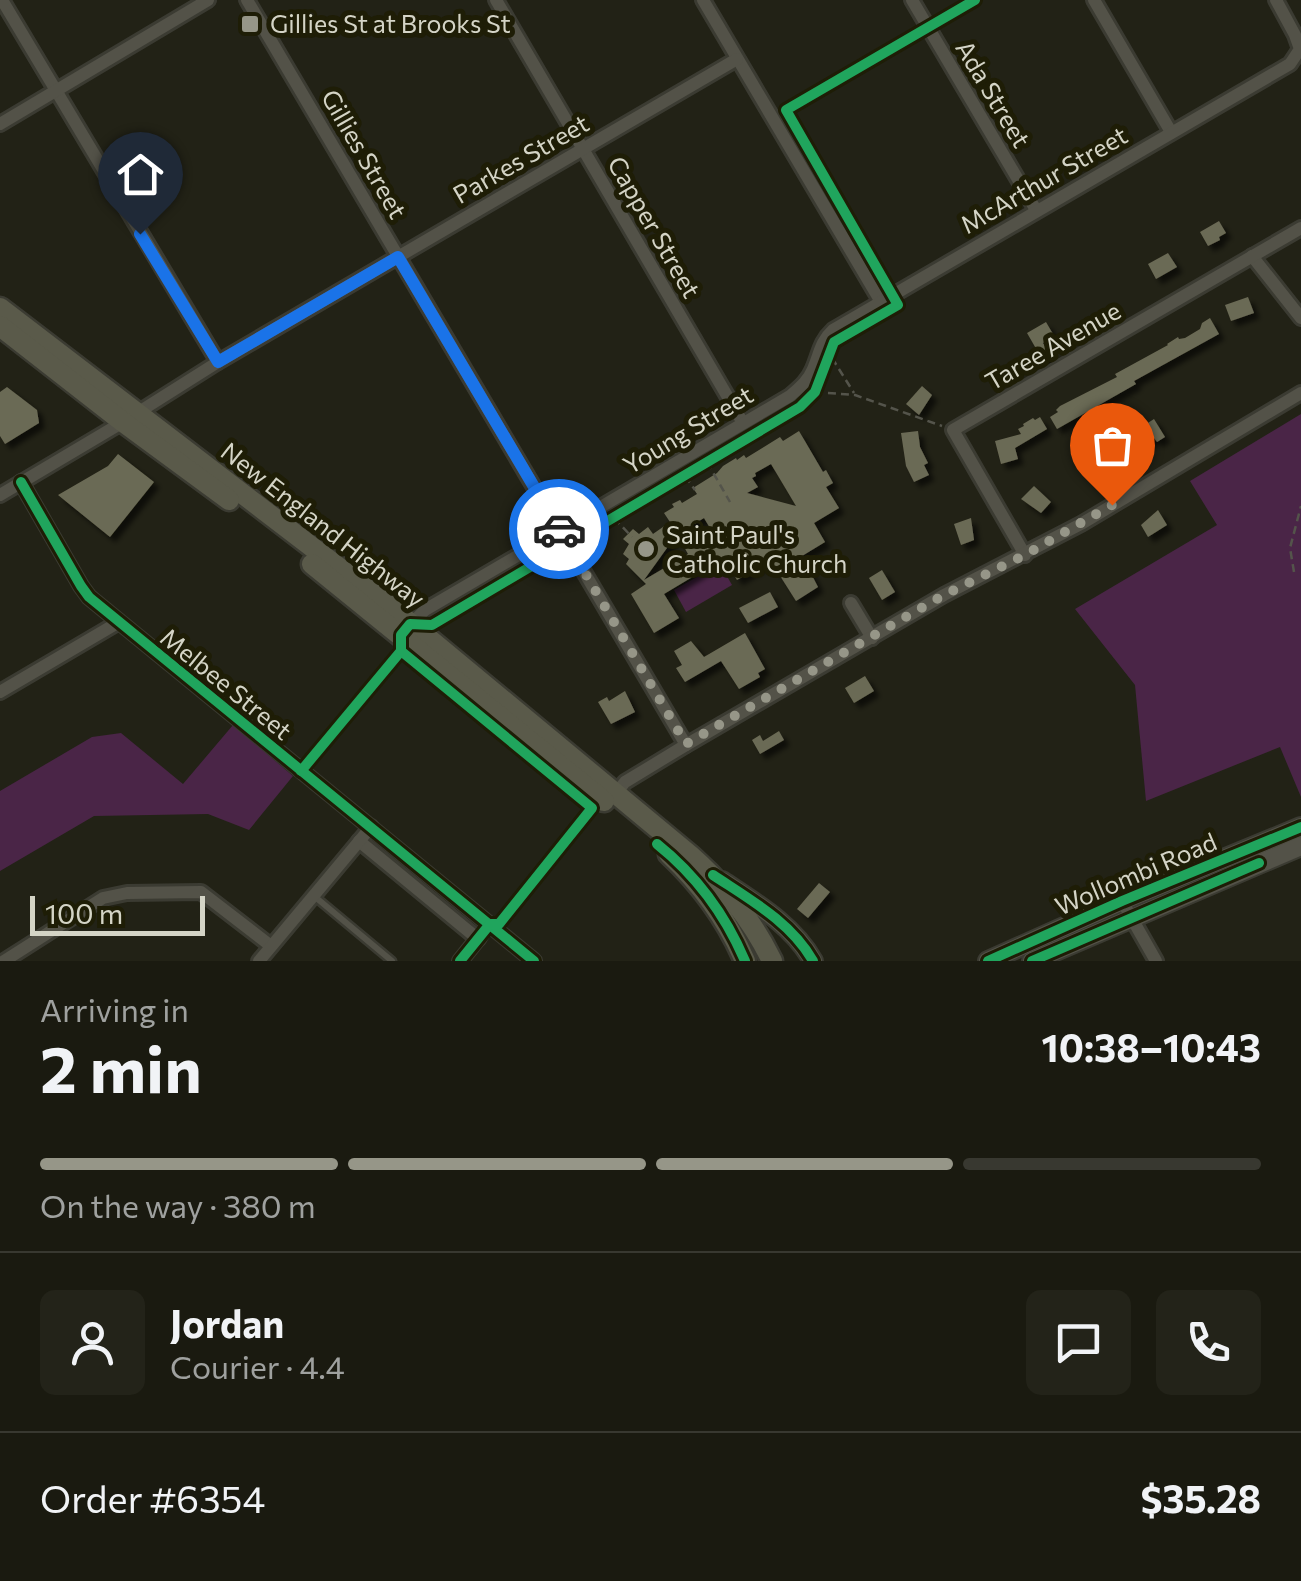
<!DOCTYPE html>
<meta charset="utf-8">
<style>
:root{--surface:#1a1a10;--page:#232319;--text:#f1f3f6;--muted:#9fa19f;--line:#383830;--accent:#969688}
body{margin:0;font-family:Commissioner,sans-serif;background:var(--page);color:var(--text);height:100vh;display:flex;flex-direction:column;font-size:38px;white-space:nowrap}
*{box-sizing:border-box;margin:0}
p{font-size:32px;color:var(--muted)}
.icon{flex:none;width:55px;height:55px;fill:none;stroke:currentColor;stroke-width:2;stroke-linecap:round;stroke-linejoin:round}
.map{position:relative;height:961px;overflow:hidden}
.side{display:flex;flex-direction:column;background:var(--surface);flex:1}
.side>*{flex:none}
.scale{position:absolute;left:30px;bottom:25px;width:175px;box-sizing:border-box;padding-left:10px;border:5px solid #d4d4c6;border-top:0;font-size:28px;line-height:35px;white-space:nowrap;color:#d4d4c6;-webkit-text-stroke:8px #1e1d06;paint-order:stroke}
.pin{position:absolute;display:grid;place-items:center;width:85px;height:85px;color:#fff;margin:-102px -42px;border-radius:50% 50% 50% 0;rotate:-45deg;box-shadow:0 0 10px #0007}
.pin .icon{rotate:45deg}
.courier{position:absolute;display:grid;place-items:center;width:100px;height:100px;margin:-50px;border:8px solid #1a73e8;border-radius:50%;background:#fff;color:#222;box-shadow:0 2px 12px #0007}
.head em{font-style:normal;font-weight:700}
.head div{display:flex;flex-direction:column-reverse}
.head{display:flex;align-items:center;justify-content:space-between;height:170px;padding:0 40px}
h1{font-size:65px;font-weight:700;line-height:75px}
.bar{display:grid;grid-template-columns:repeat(4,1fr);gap:15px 10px;align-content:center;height:120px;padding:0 40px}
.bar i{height:12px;border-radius:8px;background:var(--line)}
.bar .selected{background:var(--accent)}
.bar p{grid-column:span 4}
.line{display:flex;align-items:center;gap:25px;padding:0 40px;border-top:2px solid var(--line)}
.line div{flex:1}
.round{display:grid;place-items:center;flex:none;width:105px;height:105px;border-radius:15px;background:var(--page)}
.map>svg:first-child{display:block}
.green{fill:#4a2547}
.building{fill:#6b6a55;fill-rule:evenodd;filter:url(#shadow)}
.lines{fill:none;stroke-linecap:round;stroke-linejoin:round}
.service-casing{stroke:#3b3b32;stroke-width:11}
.minor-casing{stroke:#3b3b32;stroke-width:18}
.secondary-casing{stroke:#3b3b32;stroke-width:22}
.trunk-casing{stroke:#3b3b32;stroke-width:25}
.path{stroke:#54544b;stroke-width:2.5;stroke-dasharray:8 5;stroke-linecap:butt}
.service{stroke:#535248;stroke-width:6}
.minor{stroke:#535248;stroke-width:12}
.secondary{stroke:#535248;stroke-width:18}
.trunk{stroke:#5a5a4a;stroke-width:20}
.cycleway-casing{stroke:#1e1d06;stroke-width:16}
.cycleway{stroke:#20a55d;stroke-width:10}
.done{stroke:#969688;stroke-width:10;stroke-dasharray:0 18}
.route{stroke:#1a73e8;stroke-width:12}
.poi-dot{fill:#969688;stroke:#1e1d06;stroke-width:4}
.labels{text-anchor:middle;stroke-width:10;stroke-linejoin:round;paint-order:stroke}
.poi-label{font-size:25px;fill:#d4d4c6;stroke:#1e1d06;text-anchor:start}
.street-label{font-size:25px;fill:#d4d4c6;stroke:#1e1d06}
</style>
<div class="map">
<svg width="1301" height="961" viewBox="0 0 1301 961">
<defs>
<filter id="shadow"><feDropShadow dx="5.5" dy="5.5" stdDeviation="2.5" flood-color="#0009"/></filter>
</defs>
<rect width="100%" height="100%" fill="#222216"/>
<!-- green -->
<g class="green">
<path d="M1301 414V797L1280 747 1146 801 1135 685 1075 609 1217 525 1190 481Z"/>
<path d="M720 564 732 585 686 612 674 590Z"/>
<path d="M233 725 293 776 249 830 208 814 94 816 0 871V791L92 737 121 733 183 784Z"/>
</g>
<!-- building -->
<g class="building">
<path d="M1219 221 1226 233 1219 237 1220 240 1208 246 1200 232Z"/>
<path d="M1168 253 1177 267 1156 279 1148 264Z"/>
<path d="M1248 297 1254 313 1231 321 1225 305Z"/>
<path d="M1210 318 1219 334 1134 381 1136 384 1057 429 1050 417 1058 412 1056 410 1060 406 1117 377 1115 374 1168 345 1167 344 1178 337 1179 339 1185 338 1200 329 1202 323Z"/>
<path d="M1046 322 1053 334 1046 338 1048 341 1043 343 1052 359 1045 364 1027 333Z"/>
<path d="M922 386 932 395 919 415 906 404Z"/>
<path d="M7 387 37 410 39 423 5 444 0 436V392Z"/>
<path d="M1040 417 1047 429 1015 448 1018 459 1001 464 995 441 1021 434 1018 429 1024 426 1023 424 1033 418 1035 420Z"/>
<path d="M1154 419 1165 437 1157 442 1154 438 1145 444 1137 430Z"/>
<path d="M799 431 823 472 826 470 833 483 826 487 839 508 814 523 825 542 802 556 818 587 796 601 770 560 737 580 724 558 664 594 679 618 654 633 631 594 646 584 626 564 629 559 623 554 629 544 623 539 633 529 639 534 648 527 653 534 670 522 664 513 674 507 672 504 680 500 682 503 697 494 693 488 717 473 723 466 736 458 737 460 744 455 746 458 780 437 783 441ZM771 464 796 506 747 493 758 487 752 478 756 476 755 473ZM704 518 716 538 697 548 686 529ZM677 534 688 554 644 580Z"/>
<path d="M918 431 920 447 928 463 924 465 929 475 914 482 906 466 901 433Z"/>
<path d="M118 454 154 482 110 537 58 495 108 466Z"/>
<path d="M1034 486 1051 502 1041 513 1021 499Z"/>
<path d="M1158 510 1167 525 1148 537 1141 525Z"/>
<path d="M971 518 974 540 961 545 954 524Z"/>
<path d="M882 570 895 592 882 600 869 578Z"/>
<path d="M770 592 778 607 748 623 739 608Z"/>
<path d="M745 633 765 669 758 673 760 677 739 689 721 661 685 682 676 668 682 665 674 651 691 641 704 657Z"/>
<path d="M865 676 874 691 854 703 845 688Z"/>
<path d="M625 691 635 712 611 724 598 702 607 697 609 701Z"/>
<path d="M779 731 784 740 760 754 752 740 760 735 763 741Z"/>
<path d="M819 883 830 892 808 918 797 909Z"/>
</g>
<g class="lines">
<defs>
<path id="service" d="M314 896 392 961"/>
<g id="minor">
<path d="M2 0 218 362"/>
<path d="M247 0 686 745"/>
<path d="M496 0 743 423"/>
<path d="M703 0 881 302"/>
<path d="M912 0 1036 210"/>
<path d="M1094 0 1171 132"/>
<path d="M0 124 208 0"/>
<path d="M1252 256 1301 318"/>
<path d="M21 482 81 586 89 597 534 961"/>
<path d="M0 495 123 422 218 362 737 59"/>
<path d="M1025 555 953 430 1301 228"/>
<path d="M851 603 872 638"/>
<path d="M406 629 425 610 790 396C799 388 808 381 813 369 820 353 820 342 833 330L1290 64 1300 49 1295 35 1276 0"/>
<path d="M0 692 119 622"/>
<path d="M616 793 625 782 686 745 944 595 1081 524 1301 393"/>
<path d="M359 841 478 939"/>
<path d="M1122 901 1156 961"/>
<path d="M4 961 103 898 127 893 201 892 271 946"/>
<path d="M259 961 371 827"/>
<path d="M460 961 480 936"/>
</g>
<g id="secondary">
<path d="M722 881C755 903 793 925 813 961"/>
<path d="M988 961 1122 901 1301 827"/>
<path d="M1032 961 1301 846"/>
</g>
<g id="trunk">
<path d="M0 308 393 609 691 856C725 886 752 920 772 961"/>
<path d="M0 326 123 422 229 500"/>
<path d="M312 564 604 801"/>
<path d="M669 854C702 885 727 919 745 961"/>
</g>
</defs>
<!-- service casing -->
<use href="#service" class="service-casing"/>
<!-- minor casing -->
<use href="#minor" class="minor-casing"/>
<!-- secondary casing -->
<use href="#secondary" class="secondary-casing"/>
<!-- trunk casing -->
<use href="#trunk" class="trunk-casing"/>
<!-- path -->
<g class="path">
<path d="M832 358 854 393"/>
<path d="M815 392 855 395 942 426"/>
<path d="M707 462 730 502"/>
<path d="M685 476 695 490"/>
<path d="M614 518 632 537"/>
<path d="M1294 572 1290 548 1301 506"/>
</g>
<!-- service -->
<use href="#service" class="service"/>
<!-- minor -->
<use href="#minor" class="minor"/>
<!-- secondary -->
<use href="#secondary" class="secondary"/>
<!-- trunk -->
<use href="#trunk" class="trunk"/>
<defs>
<g id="cycleway">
<path d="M21 482 81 586 89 597 534 961"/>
<path d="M301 771 401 651"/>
<path d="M657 844C697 876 725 914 745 961"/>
<path d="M713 875C749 899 791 922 813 961"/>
<path d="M460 961 490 924H499L592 808 401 651V635L410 624 432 625 800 407 815 392 834 342 898 305 786 110 975 0"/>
<path d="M988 961 1122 901 1301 827"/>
<path d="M1032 961 1259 863"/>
</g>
</defs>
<!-- cycleway casing -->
<use href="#cycleway" class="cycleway-casing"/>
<!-- cycleway -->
<use href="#cycleway" class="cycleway"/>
</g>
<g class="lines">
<!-- done -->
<path class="done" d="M559 529 686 744 944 595 1025 555 1112 505"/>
<!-- route -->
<path class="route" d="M140 234 218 362 398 257 559 529"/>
</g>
<!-- markers -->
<g class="poi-dot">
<rect x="240" y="14" width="20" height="20" rx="5"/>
<circle cx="646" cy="549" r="10"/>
</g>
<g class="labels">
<!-- poi labels -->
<g class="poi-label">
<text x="270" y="33">Gillies St at Brooks St</text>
<text x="666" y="544">Saint Paul's<tspan x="666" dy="29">Catholic Church</tspan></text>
</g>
<!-- street labels -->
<g class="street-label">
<text transform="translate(993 94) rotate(59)" y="9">Ada Street</text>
<text transform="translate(364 154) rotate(60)" y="9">Gillies Street</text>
<text transform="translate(521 159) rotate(-30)" y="9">Parkes Street</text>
<text transform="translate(1044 180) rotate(-30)" y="9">McArthur Street</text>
<text transform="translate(654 227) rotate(60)" y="9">Capper Street</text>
<text transform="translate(1053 346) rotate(-30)" y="9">Taree Avenue</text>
<text transform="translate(688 430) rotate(-31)" y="9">Young Street</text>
<text transform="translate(323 525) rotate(38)" y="9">New England Highway</text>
<text transform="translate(226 684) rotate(39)" y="9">Melbee Street</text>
<text transform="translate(1136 874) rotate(-23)" y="9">Wollombi Road</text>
</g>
</g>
</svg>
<div class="scale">100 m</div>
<div class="pin" style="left:1112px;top:505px;background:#ea580c"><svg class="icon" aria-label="bag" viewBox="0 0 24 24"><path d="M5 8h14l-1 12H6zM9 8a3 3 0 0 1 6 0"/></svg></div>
<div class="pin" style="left:140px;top:234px;background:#1f2937"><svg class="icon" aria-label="home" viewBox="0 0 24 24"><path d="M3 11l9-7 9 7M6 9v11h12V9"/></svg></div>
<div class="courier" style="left:559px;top:529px"><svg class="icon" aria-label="car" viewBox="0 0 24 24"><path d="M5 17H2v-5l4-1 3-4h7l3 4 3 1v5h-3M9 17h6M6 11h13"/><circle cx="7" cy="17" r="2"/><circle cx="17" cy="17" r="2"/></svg></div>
</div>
<section class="side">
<div class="head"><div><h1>2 min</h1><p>Arriving in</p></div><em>10:38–10:43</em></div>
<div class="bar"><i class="selected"></i><i class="selected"></i><i class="selected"></i><i></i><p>On the way · 380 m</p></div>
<div class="line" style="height:180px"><a class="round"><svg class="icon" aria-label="person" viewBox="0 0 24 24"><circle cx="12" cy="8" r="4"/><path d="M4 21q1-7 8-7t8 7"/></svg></a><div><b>Jordan</b><p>Courier · 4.4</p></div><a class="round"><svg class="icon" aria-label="chat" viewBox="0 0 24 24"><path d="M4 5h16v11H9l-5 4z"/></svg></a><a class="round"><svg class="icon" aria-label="phone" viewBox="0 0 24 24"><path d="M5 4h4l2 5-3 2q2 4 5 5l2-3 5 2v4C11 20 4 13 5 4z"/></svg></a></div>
<div class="line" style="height:130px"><div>Order #6354</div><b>$35.28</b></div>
</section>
